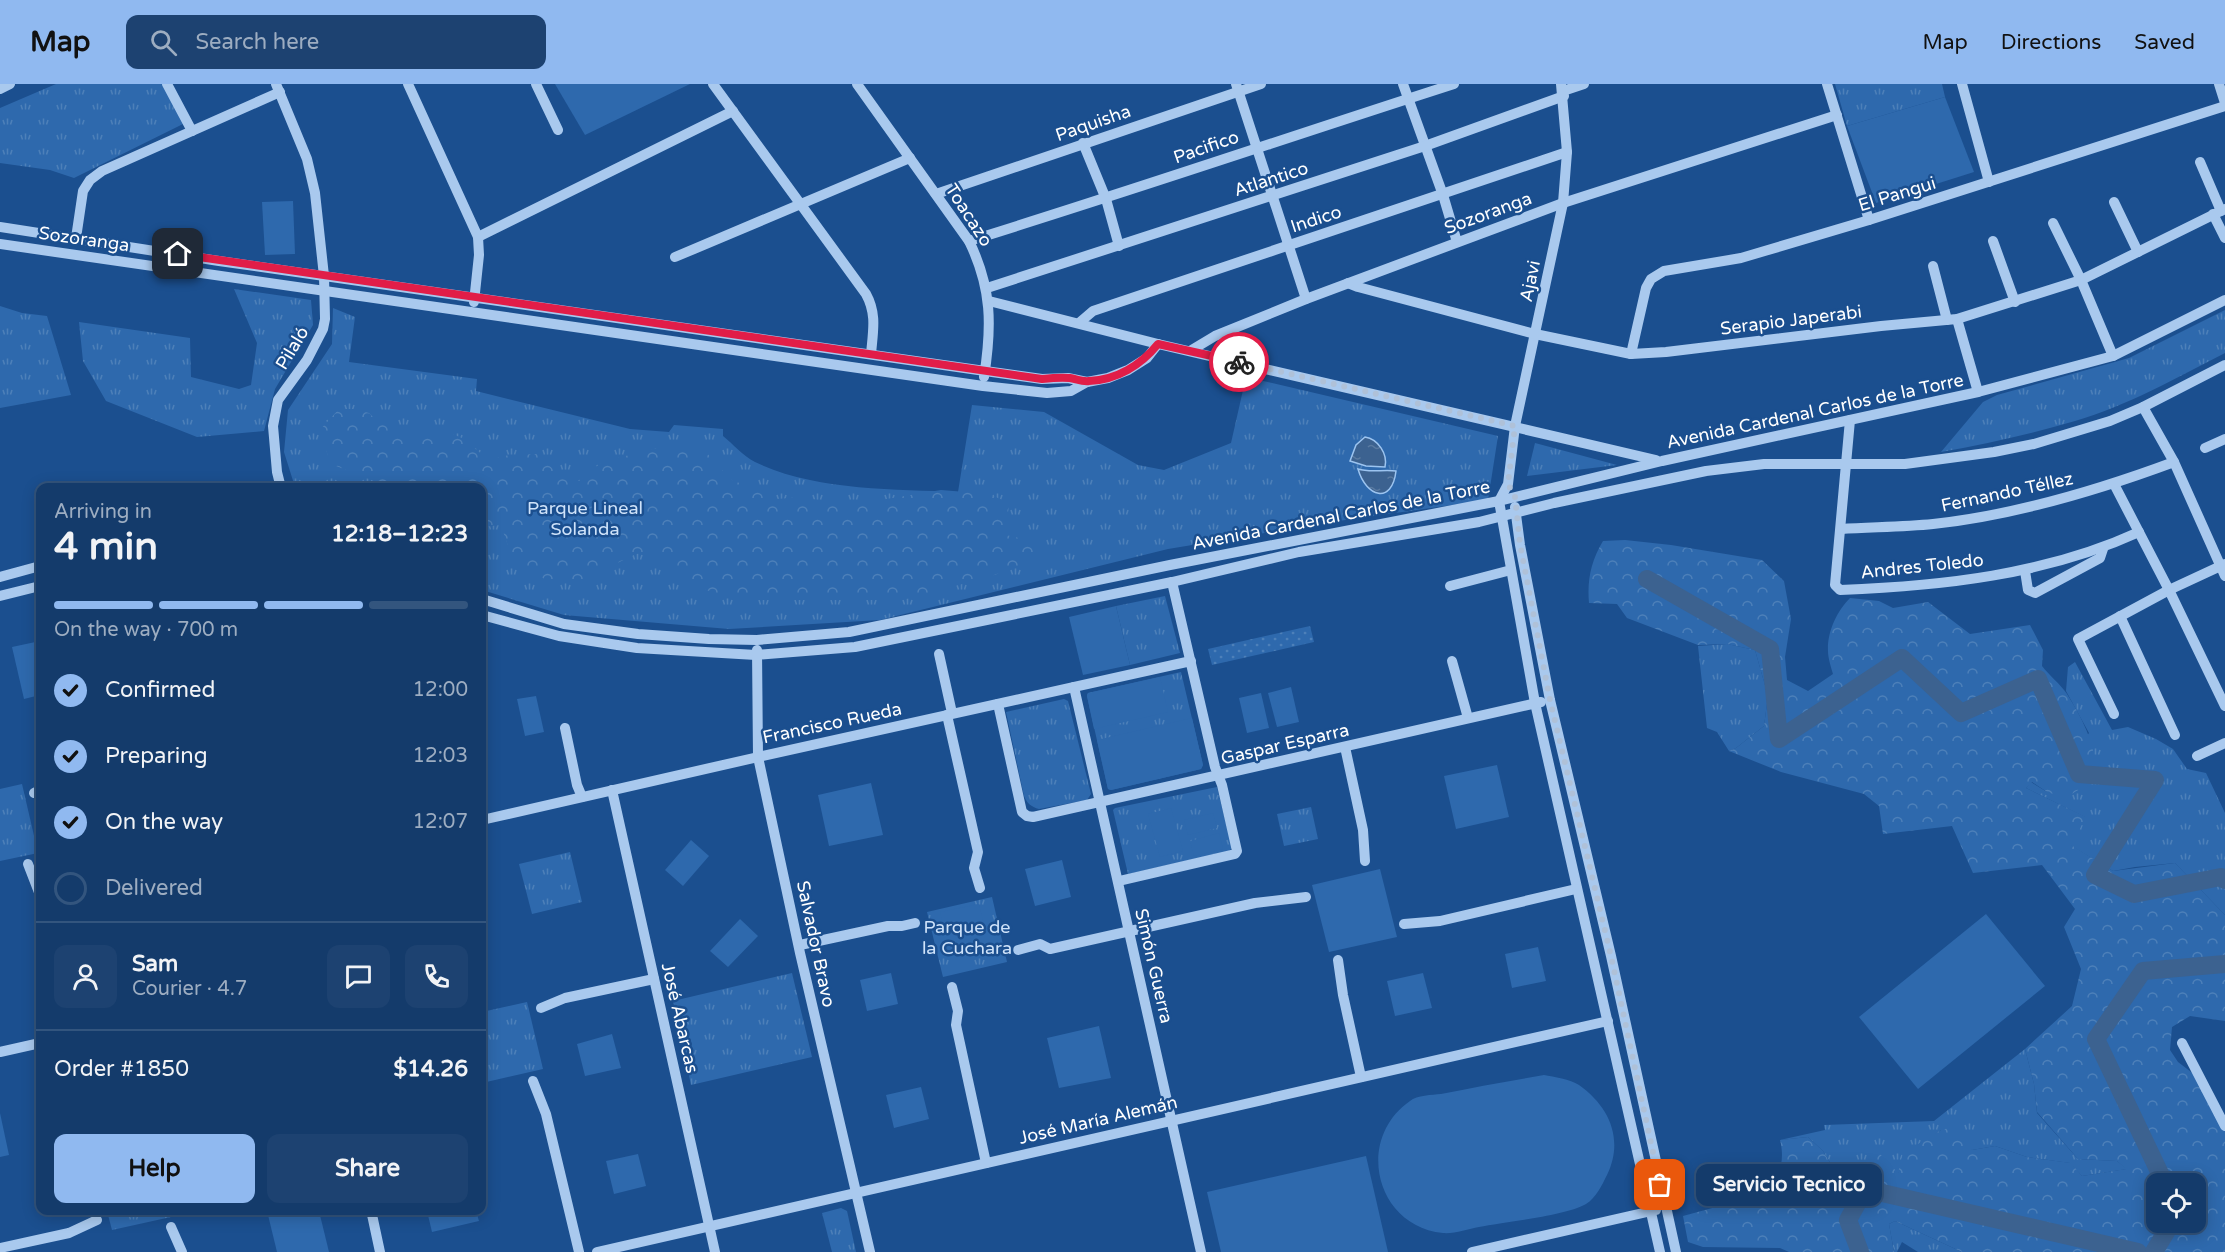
<!DOCTYPE html>
<meta charset="utf-8">
<style>
:root{--surface:#143b6b;--page:#1d4271;--text:#f1f3f6;--muted:#9dadc1;--line:#33557e;--accent:#90b9f0}
body{margin:0;font-family:"Varela Round",sans-serif;background:var(--page);color:var(--text);height:100vh;display:flex;flex-direction:column;font-size:22px;white-space:nowrap}
*{box-sizing:border-box;margin:0}
p{font-size:20px;color:var(--muted)}
.icon{flex:none;width:33px;height:33px;fill:none;stroke:currentColor;stroke-width:2;stroke-linecap:round;stroke-linejoin:round}
.map{position:relative;flex:1;overflow:hidden}
.drawer{position:absolute;left:36px;top:399px;width:450px;height:732px;display:flex;flex-direction:column;background:var(--surface);border-radius:12px;box-shadow:0 3px 15px #0003,0 0 0 2px var(--line)}
.drawer>*{flex:none}
.buttons{position:absolute;left:2146px;top:1089px;display:grid;gap:12px}
.buttons a{display:grid;place-items:center;width:60px;height:60px;border-radius:12px;background:var(--surface);box-shadow:0 3px 15px #0003,0 0 0 2px var(--line);font-size:30px}
.pin{position:absolute;display:grid;place-items:center;width:51px;height:51px;color:#fff;margin:-26px;border-radius:12px;box-shadow:0 3px 9px #0006}
.courier{position:absolute;display:grid;place-items:center;width:60px;height:60px;margin:-30px;border:4px solid #e11d48;border-radius:50%;background:#fff;color:#222;box-shadow:0 2px 8px #0007}
.bubble{position:absolute;height:42px;border-radius:12px;background:var(--surface);box-shadow:0 3px 15px #0003,0 0 0 2px var(--line);font-size:20px;font-weight:800;line-height:42px;text-align:center}
.headline em{font-style:normal;font-weight:800}
.headline div{display:flex;flex-direction:column-reverse}
.headline{display:flex;align-items:center;justify-content:space-between;height:102px;padding:0 18px}
h1{font-size:39px;font-weight:800;line-height:45px}
.bar{display:grid;grid-template-columns:repeat(4,1fr);gap:9px 6px;align-content:center;height:72px;padding:0 18px}
.bar i{height:8px;border-radius:4px;background:var(--line)}
.bar .current{background:var(--accent)}
.bar p{grid-column:span 4}
.line{display:flex;align-items:center;gap:15px;padding:0 18px;border-top:2px solid var(--line)}
.line div{flex:1}
.round{display:grid;place-items:center;flex:none;width:63px;height:63px;border-radius:12px;background:var(--page)}
ol{padding:0 18px;list-style:none}
li{display:flex;align-items:center;gap:18px;height:66px}
li p{margin-inline-start:auto}
li .icon{padding:6px;border-radius:50%;background:var(--accent);color:#111;stroke-width:4}
li:last-child{color:var(--muted)}
li i{width:33px;height:33px;border:3px solid var(--line);border-radius:50%}
.primary-button{display:flex;gap:12px;margin-top:auto;padding:12px 18px}
.primary-button a{flex:1;height:69px;border-radius:12px;background:var(--accent);color:#111;font-size:24px;font-weight:800;line-height:69px;text-align:center}
.primary-button a+a{background:var(--page);color:var(--text)}
header{display:flex;align-items:center;gap:36px;box-sizing:border-box;height:84px;padding:0 30px;background:var(--accent);color:#111}
header strong{font-size:28px}
nav{display:flex;gap:33px;margin-inline-start:auto;font-size:21px}
.search{width:420px;height:54px;background:var(--page);display:flex;align-items:center;gap:15px;box-sizing:border-box;padding:0 21px;border-radius:12px;color:var(--muted);font-size:22px}
.map>svg:first-child{display:block}
.grass{fill:url(#grass-tufts)}
.forest{fill:url(#forest-crowns);fill-rule:evenodd}
.garden{fill:url(#garden-dots)}
.pitch{fill:#2e69ad}
.water{fill:url(#water-ripples);stroke:#9cc4f0;stroke-width:1.5}
.lines{fill:none;stroke-linecap:round;stroke-linejoin:round}
.river{stroke:#3c6290;stroke-width:18}
.minor{stroke:#a9c9ee;stroke-width:10}
.done{stroke:#afc1d8;stroke-width:6;stroke-dasharray:0 10.8}
.route{stroke:#e11d48;stroke-width:8}
.labels{text-anchor:middle;stroke-width:5;stroke-linejoin:round;paint-order:stroke}
.street-label{font-size:18px;fill:#fff;stroke:#1b4f8f}
.park-label{font-size:18px;fill:#cfe3fa;stroke:#1b4f8f}
</style>
<header>
<strong>Map</strong>
<div class="search"><svg class="icon" aria-label="search" viewBox="0 0 24 24"><circle cx="10" cy="10" r="6"/><path d="M15 15l6 6"/></svg>Search here</div>
<nav><a>Map</a><a>Directions</a><a>Saved</a></nav>
</header>
<div class="map">
<svg width="2225" height="1168" viewBox="0 0 2225 1168">
<defs>
<pattern id="grass-tufts" width="24" height="20" patternUnits="userSpaceOnUse" patternTransform="scale(1.5)"><rect width="24" height="20" fill="#2e69ad"/><path d="M3 7l-1-3M5 7V3M7 7l1-3M15 17l-1-3M17 17v-4M19 17l1-3" fill="none" stroke="#4d80b9"/></pattern>
<pattern id="forest-crowns" width="20" height="18" patternUnits="userSpaceOnUse" patternTransform="scale(1.5)"><rect width="20" height="18" fill="#2e69ad"/><path d="M2 6a3 3 0 1 1 6 0M12 15a3 3 0 1 1 6 0" fill="none" stroke="#4d80b9"/></pattern>
<pattern id="garden-dots" width="8" height="8" patternUnits="userSpaceOnUse" patternTransform="scale(1.5)"><rect width="8" height="8" fill="#2e69ad"/><path d="M2 2h.1M6 6h.1" fill="none" stroke="#4d80b9" stroke-width="1.8" stroke-linecap="round"/></pattern>
<pattern id="water-ripples" width="26" height="14" patternUnits="userSpaceOnUse" patternTransform="scale(1.5)"><rect width="26" height="14" fill="#3c6290"/><path d="M2 4q2-2 4 0t4 0M15 11q2-2 4 0t4 0" fill="none" stroke="#597aa1"/></pattern>
</defs>
<rect width="100%" height="100%" fill="#1b4f8f"/>
<!-- grass -->
<g class="grass">
<path d="M56 0H165L185 39 74 94 50 86 0 79V24Z"/>
<path d="M1835 0H1942L1945 13 1847 42Z"/>
<path d="M234 205 311 216 313 241 275 305 264 347 197 353 106 317 83 277 79 238 190 254 191 293 239 305 251 301 257 259Z"/>
<path d="M0 222 22 229 47 232 71 311 0 324Z"/>
<path d="M333 224 355 233 349 278 477 295 476 307 630 345 669 348 674 341 723 345V352C733 360 743 372 755 378 815 407 893 405 958 408L972 321 1044 328 1138 381 1164 386 1231 359 1246 293 1498 352 1488 416 1331 438 1168 465 880 536 729 545 564 531 482 506V404L295 403 284 368 288 326 332 260Z"/>
<path d="M2225 226V269C2176 294 2127 322 2075 337 2031 350 1986 360 1941 368L1983 318 1997 311 2129 274Z"/>
<path d="M1535 359 1617 381 1527 392Z"/>
<path d="M1165 512 1180 569 1130 581 1116 522Z"/>
<path d="M1727 560 1755 566 1768 612 1764 642 1736 664 1729 667 1717 648 1707 644 1698 562Z"/>
<path d="M2075 578 2112 646 2128 643 2156 655 2173 665 2187 685 2206 689 2225 729V831L2175 779 2135 783 2113 787 2070 761 2085 733 2026 704 2031 698 2047 708 2089 649 2066 607 2068 583Z"/>
<path d="M1181 588 1203 681 1201 685 1111 706 1108 705 1087 612 1088 609Z"/>
<path d="M1064 615 1068 617 1091 710 1087 716 1039 725C1031 723 1027 719 1024 712L1006 628Z"/>
<path d="M22 700 38 769 0 777V705Z"/>
<path d="M1217 703 1232 764 1229 767 1128 790 1113 726 1115 724Z"/>
<path d="M1311 723 1318 755 1284 762 1277 730Z"/>
<path d="M570 768 582 818 532 830 519 780Z"/>
<path d="M992 813 1007 878 943 893 927 828Z"/>
<path d="M792 889 812 973 691 1001 673 917Z"/>
<path d="M527 918 543 985 482 999V928Z"/>
<path d="M2025 965 2034 1000 2037 1029 2078 1075 2117 1077 2127 1085 2082 1092 2070 1079 2027 1073 1995 1062 1972 1066 1941 1046 1924 1058 1898 1089 1859 1093 1842 1098 1823 1067 1808 1053 1780 1056 1825 1046 1824 1041 1934 1037Z"/>
<path d="M841 1124 847 1127 856 1168H832L822 1129Z"/>
<path d="M107 1127H179L180 1131 112 1146Z"/>
<path d="M1895 1137 1962 1168H1918L1902 1158 1897 1168H1894L1889 1140Z"/>
</g>
<!-- forest -->
<g class="forest">
<path d="M339 325H354L369 329 379 339 406 349 445 347 462 354 489 376 509 371 538 370 563 395 579 397 602 378 681 358 705 367 730 395 776 415 803 413 844 422 941 406 989 410 1009 419 1006 451 1023 455 1043 472 1042 475 985 494 902 516H735L686 499 654 467 636 470 582 496 551 498 531 488 509 465 501 441 482 443V404L390 403 331 380 319 347Z"/>
<path d="M1625 456 1671 461 1762 476 1784 497 1791 535 1785 573 1787 596 1808 607 1833 590C1831 583 1828 574 1828 567 1827 548 1837 527 1850 514L1879 517 1893 524 1928 518 1970 550 2030 541 2043 566 2042 582C2049 591 2060 600 2067 610 2079 629 2106 675 2089 697 2084 703 2073 709 2066 714L2047 708 2032 698 2026 704 2086 733 2071 761 2113 787 2175 779 2225 831V937L2190 932 2172 943 2170 966 2178 978 2195 991 2225 1047V1168H1962L1895 1137 1889 1140 1894 1168H1789L1780 1164 1703 1163 1688 1158 1683 1132 1771 1108C1780 1090 1785 1075 1780 1056L1808 1053 1823 1067 1842 1098 1859 1093 1878 1068 1898 1089 1903 1069 1941 1046 1961 1041 1972 1066 1995 1062 2027 1073 2071 1079 2082 1092 2126 1085 2117 1077 2078 1075 2037 1028 2034 1000 2025 965 2072 922 2081 885 2064 843 2075 825 2042 781 1973 789 1952 742 1883 750 1879 722 1864 710 1781 688 1729 667 1736 664 1764 642 1768 612 1755 566 1727 560 1698 561 1627 534 1617 520 1589 519C1587 496 1591 477 1603 457ZM2157 1100H2196V1138H2157Z"/>
</g>
<!-- garden -->
<path class="garden" d="M1310 542 1314 558 1212 581 1208 565Z"/>
<!-- pitch -->
<g class="pitch">
<path d="M555 0H690L585 51Z"/>
<path d="M1945 13 1974 88 1876 119 1847 42Z"/>
<path d="M293 117 295 170 265 171 262 118Z"/>
<path d="M1116 522 1130 581 1083 591 1069 533Z"/>
<path d="M40 557V611L24 615 12 563Z"/>
<path d="M1160 593 1168 628 1094 645 1087 612 1088 609Z"/>
<path d="M1291 603 1299 638 1277 643 1268 609Z"/>
<path d="M1261 609 1269 644 1247 649 1239 614Z"/>
<path d="M536 612 544 648 525 652 517 615Z"/>
<path d="M1192 634 1203 681 1201 685 1111 706 1108 705 1097 656Z"/>
<path d="M1497 681 1509 733 1456 745 1444 692Z"/>
<path d="M871 699 883 751 829 762 818 711Z"/>
<path d="M1171 724 1183 767 1160 773 1148 730Z"/>
<path d="M1213 729 1217 744 1188 751 1184 736Z"/>
<path d="M1219 749 1223 765 1194 772 1190 757Z"/>
<path d="M691 756 709 772 683 802 665 786Z"/>
<path d="M1062 776 1071 813 1035 822 1025 785Z"/>
<path d="M1380 785 1397 853 1329 868 1312 801Z"/>
<path d="M979 820 984 841 945 849 940 828Z"/>
<path d="M1986 830 2045 902 1918 1005 1859 933Z"/>
<path d="M740 835 758 852 728 883 710 867Z"/>
<path d="M1538 863 1546 897 1512 904 1505 870Z"/>
<path d="M891 889 898 920 867 927 860 896Z"/>
<path d="M1423 889 1432 924 1395 932 1387 897Z"/>
<path d="M1099 942 1111 994 1059 1004 1047 954Z"/>
<path d="M612 950 621 984 585 992 577 960Z"/>
<path d="M1544 991C1554 993 1570 995 1579 1001 1610 1023 1624 1056 1607 1091 1602 1101 1596 1114 1586 1120 1565 1132 1505 1138 1479 1143 1468 1145 1454 1150 1443 1149 1375 1142 1355 1055 1410 1017 1417 1011 1432 1011 1441 1010 1475 1003 1510 997 1544 991Z"/>
<path d="M921 1003 929 1035 894 1044 886 1011Z"/>
<path d="M0 1029 9 1071 0 1073Z"/>
<path d="M638 1070 646 1102 614 1110 606 1077Z"/>
<path d="M1366 1072 1388 1168H1221L1207 1108Z"/>
<path d="M286 1127H319L329 1168H277L268 1131Z"/>
<path d="M427 1127H476L479 1137 432 1148Z"/>
</g>
<!-- water -->
<g class="water">
<path d="M1365 353C1378 355 1388 370 1385 383L1366 382 1350 377 1356 361Z"/>
<path d="M1358 385C1371 389 1384 385 1396 387 1392 421 1366 413 1358 385Z"/>
</g>
<g class="lines">
<!-- river -->
<g class="river">
<path d="M1647 495 1770 565 1779 655 1902 574 1961 629 2038 595 2079 690 2155 696 2095 791 2134 810 2221 793 2225 796"/>
<path d="M2165 1100 2096 955 2143 887 2225 880"/>
<path d="M1860 1168 1848 1136 1865 1105 2138 1168"/>
<path d="M2154 1168 2172 1138"/>
</g>
<!-- minor -->
<g class="minor">
<path d="M167 0 192 47"/>
<path d="M276 0 307 75 315 109 324 192 325 235 323 245 307 276 278 316 273 342 277 388 281 404"/>
<path d="M408 0 478 153 479 171 474 218"/>
<path d="M536 0 558 46"/>
<path d="M713 0 866 210C877 230 873 247 871 270"/>
<path d="M857 0 969 157C992 204 992 242 984 293"/>
<path d="M1236 0 1306 215"/>
<path d="M1403 0 1443 111 1457 158"/>
<path d="M1561 0 1567 68 1563 119 1515 342 1508 400 1499 417 1535 619 1660 1168"/>
<path d="M1827 0 1869 136"/>
<path d="M1962 0 1989 98"/>
<path d="M2219 0 2225 19"/>
<path d="M0 5 10 0"/>
<path d="M1563 7 1584 0"/>
<path d="M1083 59 1106 115 1119 162"/>
<path d="M2200 78 2221 127"/>
<path d="M936 110 1261 0"/>
<path d="M2114 118 2138 168"/>
<path d="M2213 130 2225 154"/>
<path d="M2053 139 2081 196 2113 272"/>
<path d="M0 143 219 177 985 287 1042 295 1068 294 1087 298"/>
<path d="M478 153 733 27"/>
<path d="M76 154 83 107 90 96 102 87 280 8"/>
<path d="M969 157C1131 107 1292 52 1454 0"/>
<path d="M1993 157 2015 218"/>
<path d="M0 160 983 302 1047 309 1071 307 1087 298 1108 294 1128 286 1147 274 1158 260"/>
<path d="M675 173 910 74"/>
<path d="M1933 182 1947 236"/>
<path d="M1348 199 1358 203 1535 250 1631 270 1666 268 1881 242 1957 235 2081 196 2225 125"/>
<path d="M987 204 1425 62 1564 12"/>
<path d="M989 217 1158 260 1656 376"/>
<path d="M1957 235 1978 308"/>
<path d="M1079 239 1093 227 1567 68"/>
<path d="M1190 267 1215 252 1306 215 1563 119 1837 31"/>
<path d="M1631 270 1646 204 1651 195 1664 187 1741 174 1869 136 2225 22"/>
<path d="M2143 323 2174 378 2225 492"/>
<path d="M1850 336 1835 501 1840 506C1942 502 2045 491 2139 448"/>
<path d="M2205 364 2225 355"/>
<path d="M2114 400 2169 506 2225 622"/>
<path d="M1515 423 1520 461 1550 616 1611 872 1676 1168"/>
<path d="M1841 445C1872 443 1903 443 1933 440 2016 431 2096 407 2174 378"/>
<path d="M2025 487 2028 506 2035 509 2100 474 2103 465"/>
<path d="M0 493 40 482"/>
<path d="M1450 502 1511 486"/>
<path d="M0 512 40 502"/>
<path d="M482 515 564 540 638 550 709 555 757 556 849 548 1170 481 1499 417 1662 377 1978 308 2113 272 2225 216"/>
<path d="M482 531 559 552 637 564 756 571 855 563 1172 498 1299 468 1479 438 1554 419 1706 387 1764 380H1905L1994 368 2034 360 2110 337 2143 323 2225 281"/>
<path d="M2120 532 2175 651"/>
<path d="M757 566 758 673 800 869 870 1168"/>
<path d="M939 570 952 629"/>
<path d="M1452 577 1468 634"/>
<path d="M1074 603 1201 1168"/>
<path d="M998 620 1022 728 1027 732 1033 733 1541 618"/>
<path d="M2114 630 2078 555 2169 506 2225 480"/>
<path d="M947 631 978 768 974 784 980 804"/>
<path d="M565 644 577 701 582 713"/>
<path d="M1345 663 1363 746 1365 777"/>
<path d="M2197 672 2225 659"/>
<path d="M612 706 715 1168"/>
<path d="M34 709 40 706"/>
<path d="M482 736 758 673 1191 577"/>
<path d="M28 780 40 811"/>
<path d="M1119 797 1235 770 1237 767 1222 701 1215 683 1172 498"/>
<path d="M1404 840 1440 837 1576 805"/>
<path d="M800 861 888 842H902L915 839"/>
<path d="M1018 866 1040 860 1050 865 1255 819 1306 813"/>
<path d="M1338 876 1343 911 1361 993"/>
<path d="M952 903 958 927 956 941 986 1079"/>
<path d="M541 924 565 914 654 895"/>
<path d="M2182 959 2225 1042"/>
<path d="M0 968 40 959"/>
<path d="M533 997 546 1030 579 1168"/>
<path d="M371 1126 380 1168"/>
<path d="M171 1143 182 1168"/>
<path d="M0 1164 69 1149 97 1136"/>
<path d="M597 1168 1608 937"/>
<path d="M1472 1168 1656 1126"/>
</g>
</g>
<g class="lines">
<!-- done -->
<path class="done" d="M1239 278 1515 342 1508 400 1515 413 1520 460 1550 616 1611 872 1660 1101"/>
<!-- route -->
<path class="route" d="M178 170 1042 295C1051 294 1061 293 1070 294 1076 295 1083 298 1089 297 1117 296 1141 281 1158 260L1239 278"/>
</g>
<g class="labels">
<!-- street labels -->
<g class="street-label">
<text transform="translate(1093 39) rotate(-19)" y="6">Paquisha</text>
<text transform="translate(1206 63) rotate(-19)" y="6">Pacifico</text>
<text transform="translate(1271 95) rotate(-18)" y="6">Atlantico</text>
<text transform="translate(1897 110) rotate(-17)" y="6">El Pangui</text>
<text transform="translate(1488 129) rotate(-20)" y="6">Sozoranga</text>
<text transform="translate(969 131) rotate(57)" y="6">Toacazo</text>
<text transform="translate(1316 135) rotate(-18)" y="6">Indico</text>
<text transform="translate(84 155) rotate(8)" y="6">Sozoranga</text>
<text transform="translate(1530 197) rotate(-78)" y="6">Ajavi</text>
<text transform="translate(1791 236) rotate(-7)" y="6">Serapio Japerabi</text>
<text transform="translate(292 264) rotate(-59)" y="6">Pilaló</text>
<text transform="translate(1815 327) rotate(-12)" y="6">Avenida Cardenal Carlos de la Torre</text>
<text transform="translate(2007 408) rotate(-12)" y="6">Fernando Téllez</text>
<text transform="translate(1341 431) rotate(-11)" y="6">Avenida Cardenal Carlos de la Torre</text>
<text transform="translate(1922 482) rotate(-6)" y="6">Andres Toledo</text>
<text transform="translate(832 639) rotate(-12)" y="6">Francisco Rueda</text>
<text transform="translate(1285 660) rotate(-13)" y="6">Gaspar Esparra</text>
<text transform="translate(816 860) rotate(78)" y="6">Salvador Bravo</text>
<text transform="translate(1154 882) rotate(77)" y="6">Simón Guerra</text>
<text transform="translate(680 934) rotate(77)" y="6">José Abarcas</text>
<text transform="translate(1098 1036) rotate(-13)" y="6">José María Alemán</text>
</g>
<!-- park labels -->
<g class="park-label">
<text x="585" y="430">Parque Lineal<tspan x="585" dy="21">Solanda</tspan></text>
<text x="967" y="849">Parque de<tspan x="967" dy="21">la Cuchara</tspan></text>
</g>
</g>
</svg>
<div class="buttons">
<a><svg class="icon" aria-label="locate" viewBox="0 0 24 24"><circle cx="12" cy="12" r="6"/><path d="M12 2v4M12 18v4M2 12h4M18 12h4"/></svg></a>
</div>
<div class="pin" style="left:1660px;top:1101px;background:#ea580c"><svg class="icon" aria-label="bag" viewBox="0 0 24 24"><path d="M5 8h14l-1 12H6zM9 8a3 3 0 0 1 6 0"/></svg></div>
<div class="pin" style="left:178px;top:170px;background:#1f2937"><svg class="icon" aria-label="home" viewBox="0 0 24 24"><path d="M3 11l9-7 9 7M6 9v11h12V9"/></svg></div>
<div class="courier" style="left:1239px;top:278px"><svg class="icon" aria-label="bike" viewBox="0 0 24 24"><circle cx="6" cy="16" r="4"/><circle cx="18" cy="16" r="4"/><path d="M6 16l4-8h5l3 8M10 8l3 8H6M13 5h3"/></svg></div>
<div class="bubble" style="left:1696px;top:1080px;width:186px">Servicio Tecnico</div>
<section class="drawer">
<div class="headline"><div><h1>4 min</h1><p>Arriving in</p></div><em>12:18–12:23</em></div>
<div class="bar"><i class="current"></i><i class="current"></i><i class="current"></i><i></i><p>On the way · 700 m</p></div>
<ol>
<li><svg class="icon" aria-label="check" viewBox="0 0 24 24"><path d="M5 12l5 5 9-10"/></svg>Confirmed<p>12:00</p></li>
<li><svg class="icon" aria-label="check" viewBox="0 0 24 24"><path d="M5 12l5 5 9-10"/></svg>Preparing<p>12:03</p></li>
<li><svg class="icon" aria-label="check" viewBox="0 0 24 24"><path d="M5 12l5 5 9-10"/></svg>On the way<p>12:07</p></li>
<li><i></i>Delivered</li>
</ol>
<div class="line" style="height:108px"><a class="round"><svg class="icon" aria-label="person" viewBox="0 0 24 24"><circle cx="12" cy="8" r="4"/><path d="M4 21q1-7 8-7t8 7"/></svg></a><div><b>Sam</b><p>Courier · 4.7</p></div><a class="round"><svg class="icon" aria-label="chat" viewBox="0 0 24 24"><path d="M4 5h16v11H9l-5 4z"/></svg></a><a class="round"><svg class="icon" aria-label="phone" viewBox="0 0 24 24"><path d="M5 4h4l2 5-3 2q2 4 5 5l2-3 5 2v4C11 20 4 13 5 4z"/></svg></a></div>
<div class="line" style="height:78px"><div>Order #1850</div><b>$14.26</b></div>
<div class="primary-button"><a>Help</a><a>Share</a></div>
</section>
</div>
